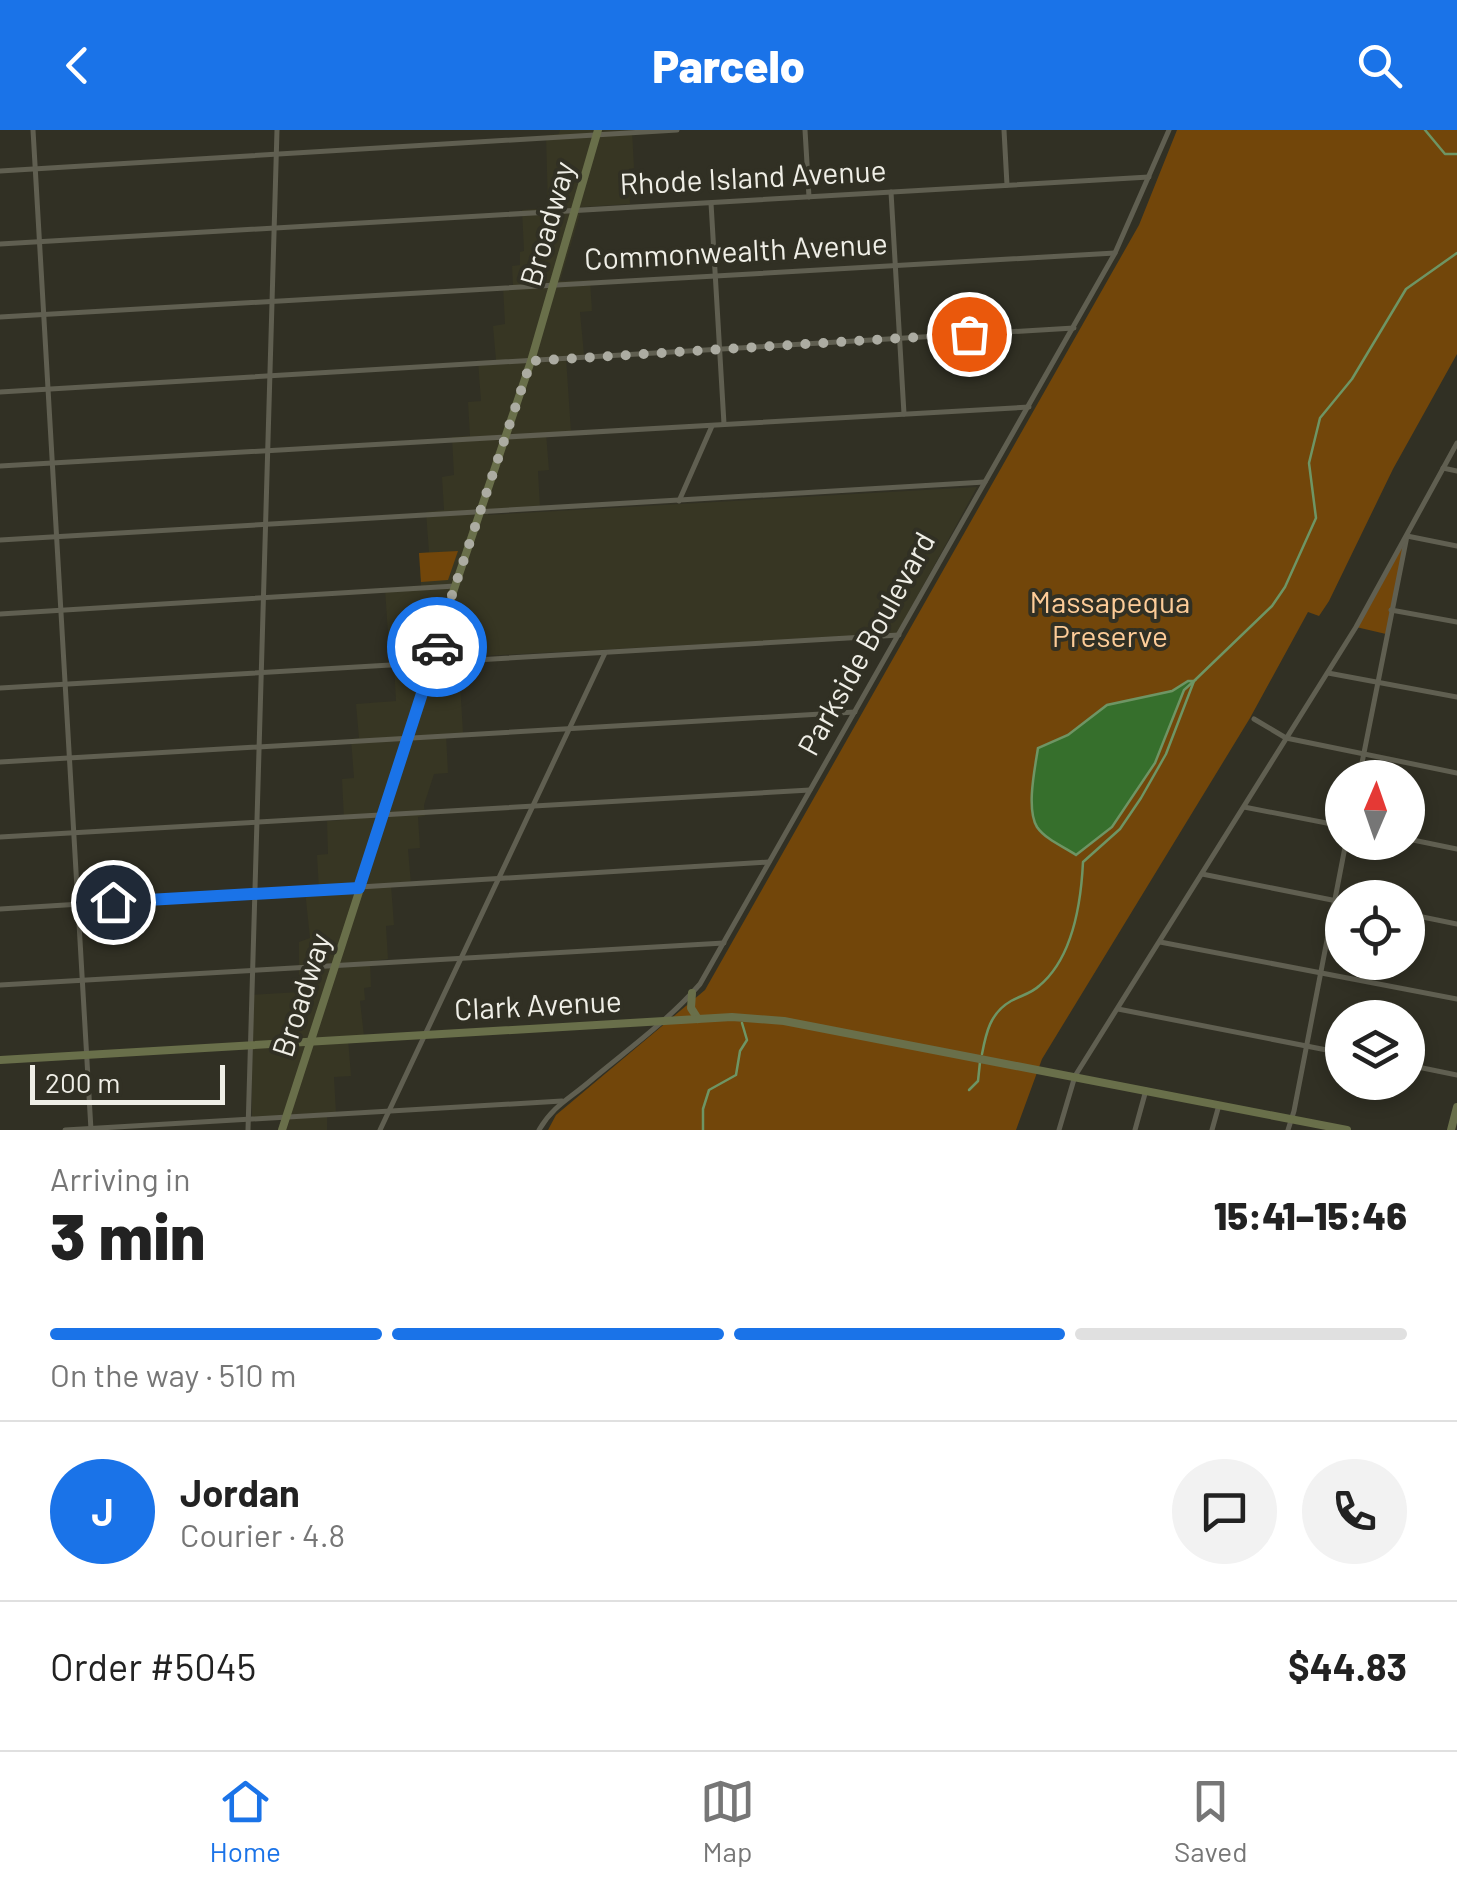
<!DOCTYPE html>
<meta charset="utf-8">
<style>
:root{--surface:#fff;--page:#f2f2f2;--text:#222;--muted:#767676;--line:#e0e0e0;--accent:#1a73e8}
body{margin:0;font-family:Barlow,sans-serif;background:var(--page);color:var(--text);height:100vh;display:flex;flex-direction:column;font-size:38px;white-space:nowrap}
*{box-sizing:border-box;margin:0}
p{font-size:32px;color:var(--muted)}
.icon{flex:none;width:55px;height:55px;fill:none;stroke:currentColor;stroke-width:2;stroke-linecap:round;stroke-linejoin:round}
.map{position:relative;height:1000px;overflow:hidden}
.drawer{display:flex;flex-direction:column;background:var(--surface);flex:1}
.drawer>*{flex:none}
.needle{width:65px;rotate:2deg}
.controls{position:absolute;left:1325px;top:630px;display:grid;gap:20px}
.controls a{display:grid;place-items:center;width:100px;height:100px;border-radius:50%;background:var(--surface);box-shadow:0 5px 15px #0003;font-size:50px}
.scale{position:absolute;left:30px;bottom:25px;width:195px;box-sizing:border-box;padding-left:10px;border:5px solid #efeee6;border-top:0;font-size:28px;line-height:35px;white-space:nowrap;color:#efeee6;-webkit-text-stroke:8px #313024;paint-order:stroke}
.pin{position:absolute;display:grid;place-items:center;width:85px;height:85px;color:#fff;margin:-42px;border:5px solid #fff;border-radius:50%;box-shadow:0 2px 10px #0007}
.courier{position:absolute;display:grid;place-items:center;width:100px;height:100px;margin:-50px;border:8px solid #1a73e8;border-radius:50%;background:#fff;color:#222;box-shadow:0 2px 12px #0007}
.headline em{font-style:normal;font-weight:800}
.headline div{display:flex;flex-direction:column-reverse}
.headline{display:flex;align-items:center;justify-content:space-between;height:170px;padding:0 50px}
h1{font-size:65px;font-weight:800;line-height:75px}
.bar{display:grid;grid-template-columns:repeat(4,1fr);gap:15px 10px;align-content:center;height:120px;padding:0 50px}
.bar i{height:12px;border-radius:8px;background:var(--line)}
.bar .selected{background:var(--accent)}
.bar p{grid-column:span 4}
.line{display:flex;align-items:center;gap:25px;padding:0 50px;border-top:2px solid var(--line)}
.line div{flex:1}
.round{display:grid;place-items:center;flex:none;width:105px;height:105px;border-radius:52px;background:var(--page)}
header{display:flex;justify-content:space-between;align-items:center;height:130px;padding:0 50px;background:var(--accent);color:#fff;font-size:45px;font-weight:800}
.tabs{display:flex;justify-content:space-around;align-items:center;height:140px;border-top:2px solid var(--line);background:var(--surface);font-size:28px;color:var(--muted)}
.tabs a{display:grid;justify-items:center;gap:5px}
.tabs .selected{color:var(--accent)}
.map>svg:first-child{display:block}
.built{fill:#373623}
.green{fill:#72460a}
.water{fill:#366f2c;stroke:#6e9564;stroke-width:2.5}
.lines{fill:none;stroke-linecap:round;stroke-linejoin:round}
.stream{stroke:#6e9564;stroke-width:2.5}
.street{stroke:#605f51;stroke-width:5}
.secondary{stroke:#696f4a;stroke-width:8}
.done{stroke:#acaca2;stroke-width:10;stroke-dasharray:0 18}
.route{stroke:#1a73e8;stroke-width:12}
.labels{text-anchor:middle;stroke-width:8;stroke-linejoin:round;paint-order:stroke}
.street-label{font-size:30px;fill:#efeee6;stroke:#313024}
.park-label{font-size:30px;fill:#fdcc98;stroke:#313024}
</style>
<header><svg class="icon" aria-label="back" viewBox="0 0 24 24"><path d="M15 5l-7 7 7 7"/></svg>Parcelo<svg class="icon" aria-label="search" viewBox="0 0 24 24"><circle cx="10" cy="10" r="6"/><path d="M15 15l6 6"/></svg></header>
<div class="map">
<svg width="1457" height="1000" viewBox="0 0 1457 1000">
<rect width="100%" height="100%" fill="#313024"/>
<!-- built -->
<path class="built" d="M560 0H632L634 38 629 39 630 74 582 77 560 151 590 150 592 181 580 182 584 225 566 227 571 302 546 303 549 340 538 341 540 377 490 379 488 385 977 357 897 504 446 528 464 529 465 552 460 553 463 603 446 604 448 643 434 644 424 675 425 686 418 687 420 718 408 719 411 754 391 755 394 795 386 796 388 829 370 831 371 857 364 858 365 870 360 871 364 906 348 908 351 946 334 947 336 983 327 984V1000H286L291 986 252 987V865L299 862V812L310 808 305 761 319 760 317 725 328 724 327 691 344 690 342 649 354 648 351 609 359 608 356 574 396 571 394 534 390 533 385 459 421 456 419 423 429 422 426 382 444 380 442 347 454 345 452 307 470 306 468 272 481 271 478 231 496 230 493 196 505 194 503 156H513L512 136 520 135V122L524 121 522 80 548 78 546 5 559 4Z"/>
<!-- green -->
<g class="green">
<path d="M1177 0H1457V224L1393 339 1329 471 1319 486 1308 482 1250 588 1042 929 1016 1000H548L556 985 705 860 1139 95Z"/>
<path d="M1407 406 1386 504 1356 497Z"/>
<path d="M458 421 448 450 421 452 419 423Z"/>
</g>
<!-- water -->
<path class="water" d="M1188 551H1194L1184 560 1155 633 1112 697 1076 725C1064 717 1045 709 1037 697 1026 679 1035 638 1038 618L1068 605 1107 575 1172 561Z"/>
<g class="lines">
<!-- stream -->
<g class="stream">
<path d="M1425 0 1445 24H1457"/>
<path d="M982 924C986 903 990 883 1011 871 1020 866 1032 863 1039 856 1073 828 1081 774 1083 732L1120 699 1141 668 1166 624 1194 551 1272 476 1285 457 1316 388 1309 333 1320 288 1352 249 1406 159 1457 123"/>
<path d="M969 960 978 951 980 932"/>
<path d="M703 1000V979L709 960 736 945 740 921 747 910 742 893"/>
</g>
<!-- street -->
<g class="street">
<path d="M33 0 91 1000"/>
<path d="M805 0 809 67"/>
<path d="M1004 0 1007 55"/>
<path d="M0 41 677 0"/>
<path d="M891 62 904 284"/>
<path d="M711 73 724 294"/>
<path d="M0 114 1149 47"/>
<path d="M0 187 1115 123"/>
<path d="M0 262 1074 198"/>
<path d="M0 336 1029 277"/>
<path d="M1443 338 1457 341"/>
<path d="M679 371 712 296"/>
<path d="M0 410 985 352"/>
<path d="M1391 480 1457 492"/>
<path d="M0 484 455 456"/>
<path d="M1328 543 1457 567"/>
<path d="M0 558 899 505"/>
<path d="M1254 589 1286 608 1457 643"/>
<path d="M0 632 855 582"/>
<path d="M1359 648 1407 406 1457 416"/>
<path d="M1244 677 1342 696"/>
<path d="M0 707 810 660"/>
<path d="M1408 709 1457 719"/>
<path d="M1202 744 1342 772"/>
<path d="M0 779 769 732"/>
<path d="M1408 784 1457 794"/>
<path d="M1160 812 1457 869"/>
<path d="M0 855 724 813"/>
<path d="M1118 879 1342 923"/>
<path d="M1408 935 1457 945"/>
<path d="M65 1000 562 971"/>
<path d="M248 1000 277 0"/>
<path d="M380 1000 605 523"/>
<path d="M539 1000C553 976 569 969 589 952 627 920 668 891 700 854L1115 123 1169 0"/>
<path d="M1059 1000 1075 946 1356 497 1457 313"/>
<path d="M1135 1000 1146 960"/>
<path d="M1212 1000 1219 975"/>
<path d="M1288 1000 1294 981 1346 712"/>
</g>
<!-- secondary -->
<g class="secondary">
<path d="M692 863 691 878 698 889"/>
<path d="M0 930 664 891 732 887 784 891 1347 1000"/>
<path d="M282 1000 433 533 445 486 531 231 598 0"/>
<path d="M1451 1000 1457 977"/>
</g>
</g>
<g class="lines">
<!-- done -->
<path class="done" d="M437 517 451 468 531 231 969 204"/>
<!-- route -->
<path class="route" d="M113 772 359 758 437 517"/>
</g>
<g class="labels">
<!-- street labels -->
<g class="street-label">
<text transform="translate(753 48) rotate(-3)" y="10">Rhode Island Avenue</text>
<text transform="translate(548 94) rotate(-74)" y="10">Broadway</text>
<text transform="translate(736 122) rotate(-3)" y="10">Commonwealth Avenue</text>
<text transform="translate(867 514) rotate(-61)" y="10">Parkside Boulevard</text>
<text transform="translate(302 865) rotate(-72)" y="10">Broadway</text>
<text transform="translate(538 876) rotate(-3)" y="10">Clark Avenue</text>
</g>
<!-- park labels -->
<g class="park-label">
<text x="1110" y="483">Massapequa<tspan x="1110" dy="34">Preserve</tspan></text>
</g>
</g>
</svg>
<div class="controls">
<a><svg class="needle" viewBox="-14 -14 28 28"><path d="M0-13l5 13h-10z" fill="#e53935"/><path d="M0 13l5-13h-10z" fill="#767676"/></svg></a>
<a><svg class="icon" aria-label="locate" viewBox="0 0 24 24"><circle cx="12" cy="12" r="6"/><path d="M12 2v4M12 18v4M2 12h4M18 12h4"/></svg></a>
<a><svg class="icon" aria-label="layers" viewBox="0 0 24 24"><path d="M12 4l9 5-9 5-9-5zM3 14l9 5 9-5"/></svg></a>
</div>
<div class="scale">200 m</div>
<div class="pin" style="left:969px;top:204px;background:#ea580c"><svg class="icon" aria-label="bag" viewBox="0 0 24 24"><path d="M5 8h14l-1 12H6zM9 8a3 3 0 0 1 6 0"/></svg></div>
<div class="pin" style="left:113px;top:772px;background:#1f2937"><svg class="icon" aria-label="home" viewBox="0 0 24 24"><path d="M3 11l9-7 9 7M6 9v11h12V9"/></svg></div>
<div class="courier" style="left:437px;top:517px"><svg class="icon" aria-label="car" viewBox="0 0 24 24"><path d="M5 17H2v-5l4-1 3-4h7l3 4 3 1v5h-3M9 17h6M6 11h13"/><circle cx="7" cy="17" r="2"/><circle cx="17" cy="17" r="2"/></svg></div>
</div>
<section class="drawer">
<div class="headline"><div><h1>3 min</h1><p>Arriving in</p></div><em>15:41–15:46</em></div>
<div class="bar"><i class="selected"></i><i class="selected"></i><i class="selected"></i><i></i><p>On the way · 510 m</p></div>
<div class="line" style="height:180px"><b class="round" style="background:var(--accent);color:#fff">J</b><div><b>Jordan</b><p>Courier · 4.8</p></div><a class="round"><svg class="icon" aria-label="chat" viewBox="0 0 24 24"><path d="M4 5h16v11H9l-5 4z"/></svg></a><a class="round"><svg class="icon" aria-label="phone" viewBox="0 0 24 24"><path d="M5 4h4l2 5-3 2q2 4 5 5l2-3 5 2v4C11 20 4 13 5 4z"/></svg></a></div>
<div class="line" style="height:130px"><div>Order #5045</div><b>$44.83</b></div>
</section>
<nav class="tabs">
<a class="selected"><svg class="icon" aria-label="home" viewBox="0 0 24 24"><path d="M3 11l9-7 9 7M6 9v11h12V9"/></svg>Home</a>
<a><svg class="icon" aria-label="map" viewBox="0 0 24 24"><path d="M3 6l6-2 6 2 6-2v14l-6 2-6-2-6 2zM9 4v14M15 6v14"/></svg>Map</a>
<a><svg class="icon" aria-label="saved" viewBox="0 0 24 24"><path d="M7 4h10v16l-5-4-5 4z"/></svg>Saved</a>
</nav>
